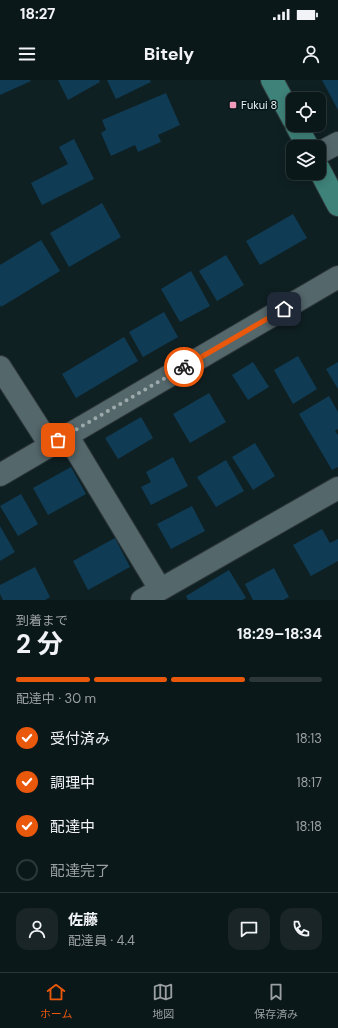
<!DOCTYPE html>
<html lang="ja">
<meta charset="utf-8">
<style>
:root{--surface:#0b181a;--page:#192527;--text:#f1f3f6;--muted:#9aa0a2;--line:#2b3739;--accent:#ea580c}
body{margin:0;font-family:"DM Sans","Noto Sans JP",sans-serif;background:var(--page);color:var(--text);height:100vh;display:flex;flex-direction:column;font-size:15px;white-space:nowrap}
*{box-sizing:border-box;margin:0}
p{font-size:13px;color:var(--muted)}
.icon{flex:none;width:22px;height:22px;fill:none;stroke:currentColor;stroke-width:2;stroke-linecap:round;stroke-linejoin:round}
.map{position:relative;height:520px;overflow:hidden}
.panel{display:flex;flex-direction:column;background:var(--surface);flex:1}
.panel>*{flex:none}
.buttons{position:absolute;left:286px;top:12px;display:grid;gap:8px}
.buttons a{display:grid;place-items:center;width:40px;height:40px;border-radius:8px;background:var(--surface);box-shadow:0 2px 10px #0003,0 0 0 1px var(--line);font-size:20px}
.pin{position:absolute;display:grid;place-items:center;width:34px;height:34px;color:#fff;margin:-17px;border-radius:8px;box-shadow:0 2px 6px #0006}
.courier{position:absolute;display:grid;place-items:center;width:40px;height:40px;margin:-20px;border:3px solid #ea580c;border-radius:50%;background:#fff;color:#222;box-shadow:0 1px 5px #0007}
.summary em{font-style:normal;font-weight:700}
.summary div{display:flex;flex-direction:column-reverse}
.summary{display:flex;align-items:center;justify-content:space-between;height:68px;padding:0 16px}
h1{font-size:26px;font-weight:700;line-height:30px}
.bar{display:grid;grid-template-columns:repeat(4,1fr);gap:6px 4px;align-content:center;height:48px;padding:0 16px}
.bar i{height:5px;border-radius:3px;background:var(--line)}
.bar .on{background:var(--accent)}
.bar p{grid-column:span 4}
.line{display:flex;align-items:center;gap:10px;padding:0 16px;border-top:1px solid var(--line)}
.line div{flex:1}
.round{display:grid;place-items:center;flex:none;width:42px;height:42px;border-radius:12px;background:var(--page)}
ol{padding:0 16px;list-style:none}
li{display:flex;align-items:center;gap:12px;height:44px}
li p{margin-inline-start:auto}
li .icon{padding:4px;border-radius:50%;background:var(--accent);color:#fff;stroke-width:4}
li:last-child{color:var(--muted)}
li i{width:22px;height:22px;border:2px solid var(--line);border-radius:50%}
.status{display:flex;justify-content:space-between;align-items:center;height:28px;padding:0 20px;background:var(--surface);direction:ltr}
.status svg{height:11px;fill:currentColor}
header{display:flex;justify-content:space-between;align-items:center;height:52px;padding:0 16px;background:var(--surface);font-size:18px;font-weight:700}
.tab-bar{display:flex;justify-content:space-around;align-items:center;height:56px;border-top:1px solid var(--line);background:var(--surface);font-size:11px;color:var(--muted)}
.tab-bar a{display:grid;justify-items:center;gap:2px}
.tab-bar .on{color:var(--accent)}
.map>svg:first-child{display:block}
.building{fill:#0f3b54}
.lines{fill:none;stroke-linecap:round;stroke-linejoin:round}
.minor-casing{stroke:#2f383b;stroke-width:24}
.major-casing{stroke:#2f383b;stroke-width:24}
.minor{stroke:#54676b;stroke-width:22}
.major{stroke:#3e8279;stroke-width:22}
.done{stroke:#9daaac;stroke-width:4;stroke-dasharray:0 7.2}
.route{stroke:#ea580c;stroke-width:5}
.poi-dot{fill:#ef9ab8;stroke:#061719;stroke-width:1.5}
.labels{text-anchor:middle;stroke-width:3;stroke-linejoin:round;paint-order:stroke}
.poi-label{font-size:11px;fill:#e9f4f6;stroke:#061719;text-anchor:start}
</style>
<div class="status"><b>18:27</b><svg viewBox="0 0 49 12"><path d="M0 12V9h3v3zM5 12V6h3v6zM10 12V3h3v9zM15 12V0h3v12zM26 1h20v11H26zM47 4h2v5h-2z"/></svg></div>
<header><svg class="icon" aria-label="menu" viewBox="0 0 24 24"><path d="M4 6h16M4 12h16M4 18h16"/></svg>Bitely<svg class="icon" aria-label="person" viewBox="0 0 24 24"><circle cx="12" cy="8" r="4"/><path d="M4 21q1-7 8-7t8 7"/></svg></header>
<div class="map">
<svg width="338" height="520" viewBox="0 0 338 520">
<rect width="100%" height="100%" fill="#0f2023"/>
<!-- building -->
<g class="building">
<path d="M0 0H30L31 1 0 15Z"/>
<path d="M58 0H99L100 2 68 20Z"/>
<path d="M107 0H150L151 2 116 19Z"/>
<path d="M322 0H338V30Z"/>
<path d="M166 13 180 45 158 55 161 62 138 72 135 65 111 76 101 53 106 50 102 40Z"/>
<path d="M74 59 94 99 42 125 31 103 68 84 59 67Z"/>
<path d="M102 123 121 157 69 187 50 153Z"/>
<path d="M293 134 307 158 260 185 246 161Z"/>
<path d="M41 160 60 191 1 227 0 225V185Z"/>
<path d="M226 175 244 205 217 221 199 191Z"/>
<path d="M191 191 210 226 180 242 161 209Z"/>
<path d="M164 232 178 257 143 277 129 252Z"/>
<path d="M124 257 138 281 76 318 62 294Z"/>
<path d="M298 276 317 309 293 324 274 290Z"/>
<path d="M253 282 269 307 248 320 232 295Z"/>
<path d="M338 282V309L326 289Z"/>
<path d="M209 313 226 342 190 363 173 334Z"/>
<path d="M329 316 338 332V349L335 351 338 355V387L332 390 299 334Z"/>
<path d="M141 337 153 358 118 379 105 358Z"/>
<path d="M255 363 275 396 253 410 232 377Z"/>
<path d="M173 377 188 406 151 425 141 407 151 402 146 392Z"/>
<path d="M226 380 244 411 216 427 197 397Z"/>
<path d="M71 387 86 414 48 435 33 408Z"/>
<path d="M21 414 38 444 18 456 0 426Z"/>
<path d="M192 426 205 451 171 469 157 444Z"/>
<path d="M0 446 15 472 0 481Z"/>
<path d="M322 449 330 463 338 459V481L311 496 293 465Z"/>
<path d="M115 458 130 487 88 510 73 481Z"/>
<path d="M35 487 50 517 45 520H3L0 514V505Z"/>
<path d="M274 488 289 517 283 520H253L245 504Z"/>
<path d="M229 490 246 518 242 520H188L186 516Z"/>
</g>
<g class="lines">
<defs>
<g id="minor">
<path d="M319 73 338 63"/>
<path d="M0 287 50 365"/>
<path d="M67 355 160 509"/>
<path d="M0 395 338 197"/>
<path d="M142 520 338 408"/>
</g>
<g id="major">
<path d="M272 0 293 39"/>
<path d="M296 45 308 67"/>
<path d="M319 89 338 125"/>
</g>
</defs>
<!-- minor casing -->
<use href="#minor" class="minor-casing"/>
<!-- major casing -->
<use href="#major" class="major-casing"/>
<!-- minor -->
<use href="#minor" class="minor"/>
<!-- major -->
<use href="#major" class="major"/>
</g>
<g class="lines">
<!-- done -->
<path class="done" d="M58 360 184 287"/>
<!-- route -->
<path class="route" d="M184 287 284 229"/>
</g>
<!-- markers -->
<rect class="poi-dot" x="229" y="21" width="8" height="8" rx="2"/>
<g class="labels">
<!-- poi labels -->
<g class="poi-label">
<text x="241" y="29">Fukui 8</text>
</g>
</g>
</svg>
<div class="buttons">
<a><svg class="icon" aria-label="locate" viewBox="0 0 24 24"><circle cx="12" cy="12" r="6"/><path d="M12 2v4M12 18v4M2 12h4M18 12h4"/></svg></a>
<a><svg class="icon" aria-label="layers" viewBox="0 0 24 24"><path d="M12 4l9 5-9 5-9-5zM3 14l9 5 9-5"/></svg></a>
</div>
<div class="pin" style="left:58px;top:360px;background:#ea580c"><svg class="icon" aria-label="bag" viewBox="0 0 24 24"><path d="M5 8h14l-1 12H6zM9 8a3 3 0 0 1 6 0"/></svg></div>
<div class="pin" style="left:284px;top:229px;background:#1f2937"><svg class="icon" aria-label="home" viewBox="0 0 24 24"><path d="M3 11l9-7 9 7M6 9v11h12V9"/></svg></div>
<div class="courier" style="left:184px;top:287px"><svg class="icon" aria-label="bike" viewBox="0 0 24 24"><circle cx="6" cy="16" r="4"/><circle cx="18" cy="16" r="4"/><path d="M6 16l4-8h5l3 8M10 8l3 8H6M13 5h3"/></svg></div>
</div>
<section class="panel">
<div class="summary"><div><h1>2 分</h1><p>到着まで</p></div><em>18:29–18:34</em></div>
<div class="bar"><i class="on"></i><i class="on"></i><i class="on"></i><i></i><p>配達中 · 30 m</p></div>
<ol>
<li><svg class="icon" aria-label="check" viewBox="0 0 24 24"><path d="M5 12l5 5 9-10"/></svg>受付済み<p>18:13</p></li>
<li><svg class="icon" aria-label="check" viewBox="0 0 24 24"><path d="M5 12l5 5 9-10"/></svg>調理中<p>18:17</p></li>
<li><svg class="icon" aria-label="check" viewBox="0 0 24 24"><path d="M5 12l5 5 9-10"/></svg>配達中<p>18:18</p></li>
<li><i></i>配達完了</li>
</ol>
<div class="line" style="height:72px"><a class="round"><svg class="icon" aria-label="person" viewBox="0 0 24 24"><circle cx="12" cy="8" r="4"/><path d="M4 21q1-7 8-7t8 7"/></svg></a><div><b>佐藤</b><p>配達員 · 4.4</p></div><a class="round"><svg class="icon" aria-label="chat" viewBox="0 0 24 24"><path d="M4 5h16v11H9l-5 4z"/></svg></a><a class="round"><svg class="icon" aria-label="phone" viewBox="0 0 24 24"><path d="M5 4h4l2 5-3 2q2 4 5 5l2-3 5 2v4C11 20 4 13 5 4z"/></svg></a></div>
</section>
<nav class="tab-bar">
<a class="on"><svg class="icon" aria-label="home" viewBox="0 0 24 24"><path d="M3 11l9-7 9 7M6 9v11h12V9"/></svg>ホーム</a>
<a><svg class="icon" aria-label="map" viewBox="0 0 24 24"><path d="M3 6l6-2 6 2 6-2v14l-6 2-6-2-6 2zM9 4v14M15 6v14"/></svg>地図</a>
<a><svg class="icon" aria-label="saved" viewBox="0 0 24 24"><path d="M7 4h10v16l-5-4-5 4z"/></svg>保存済み</a>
</nav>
